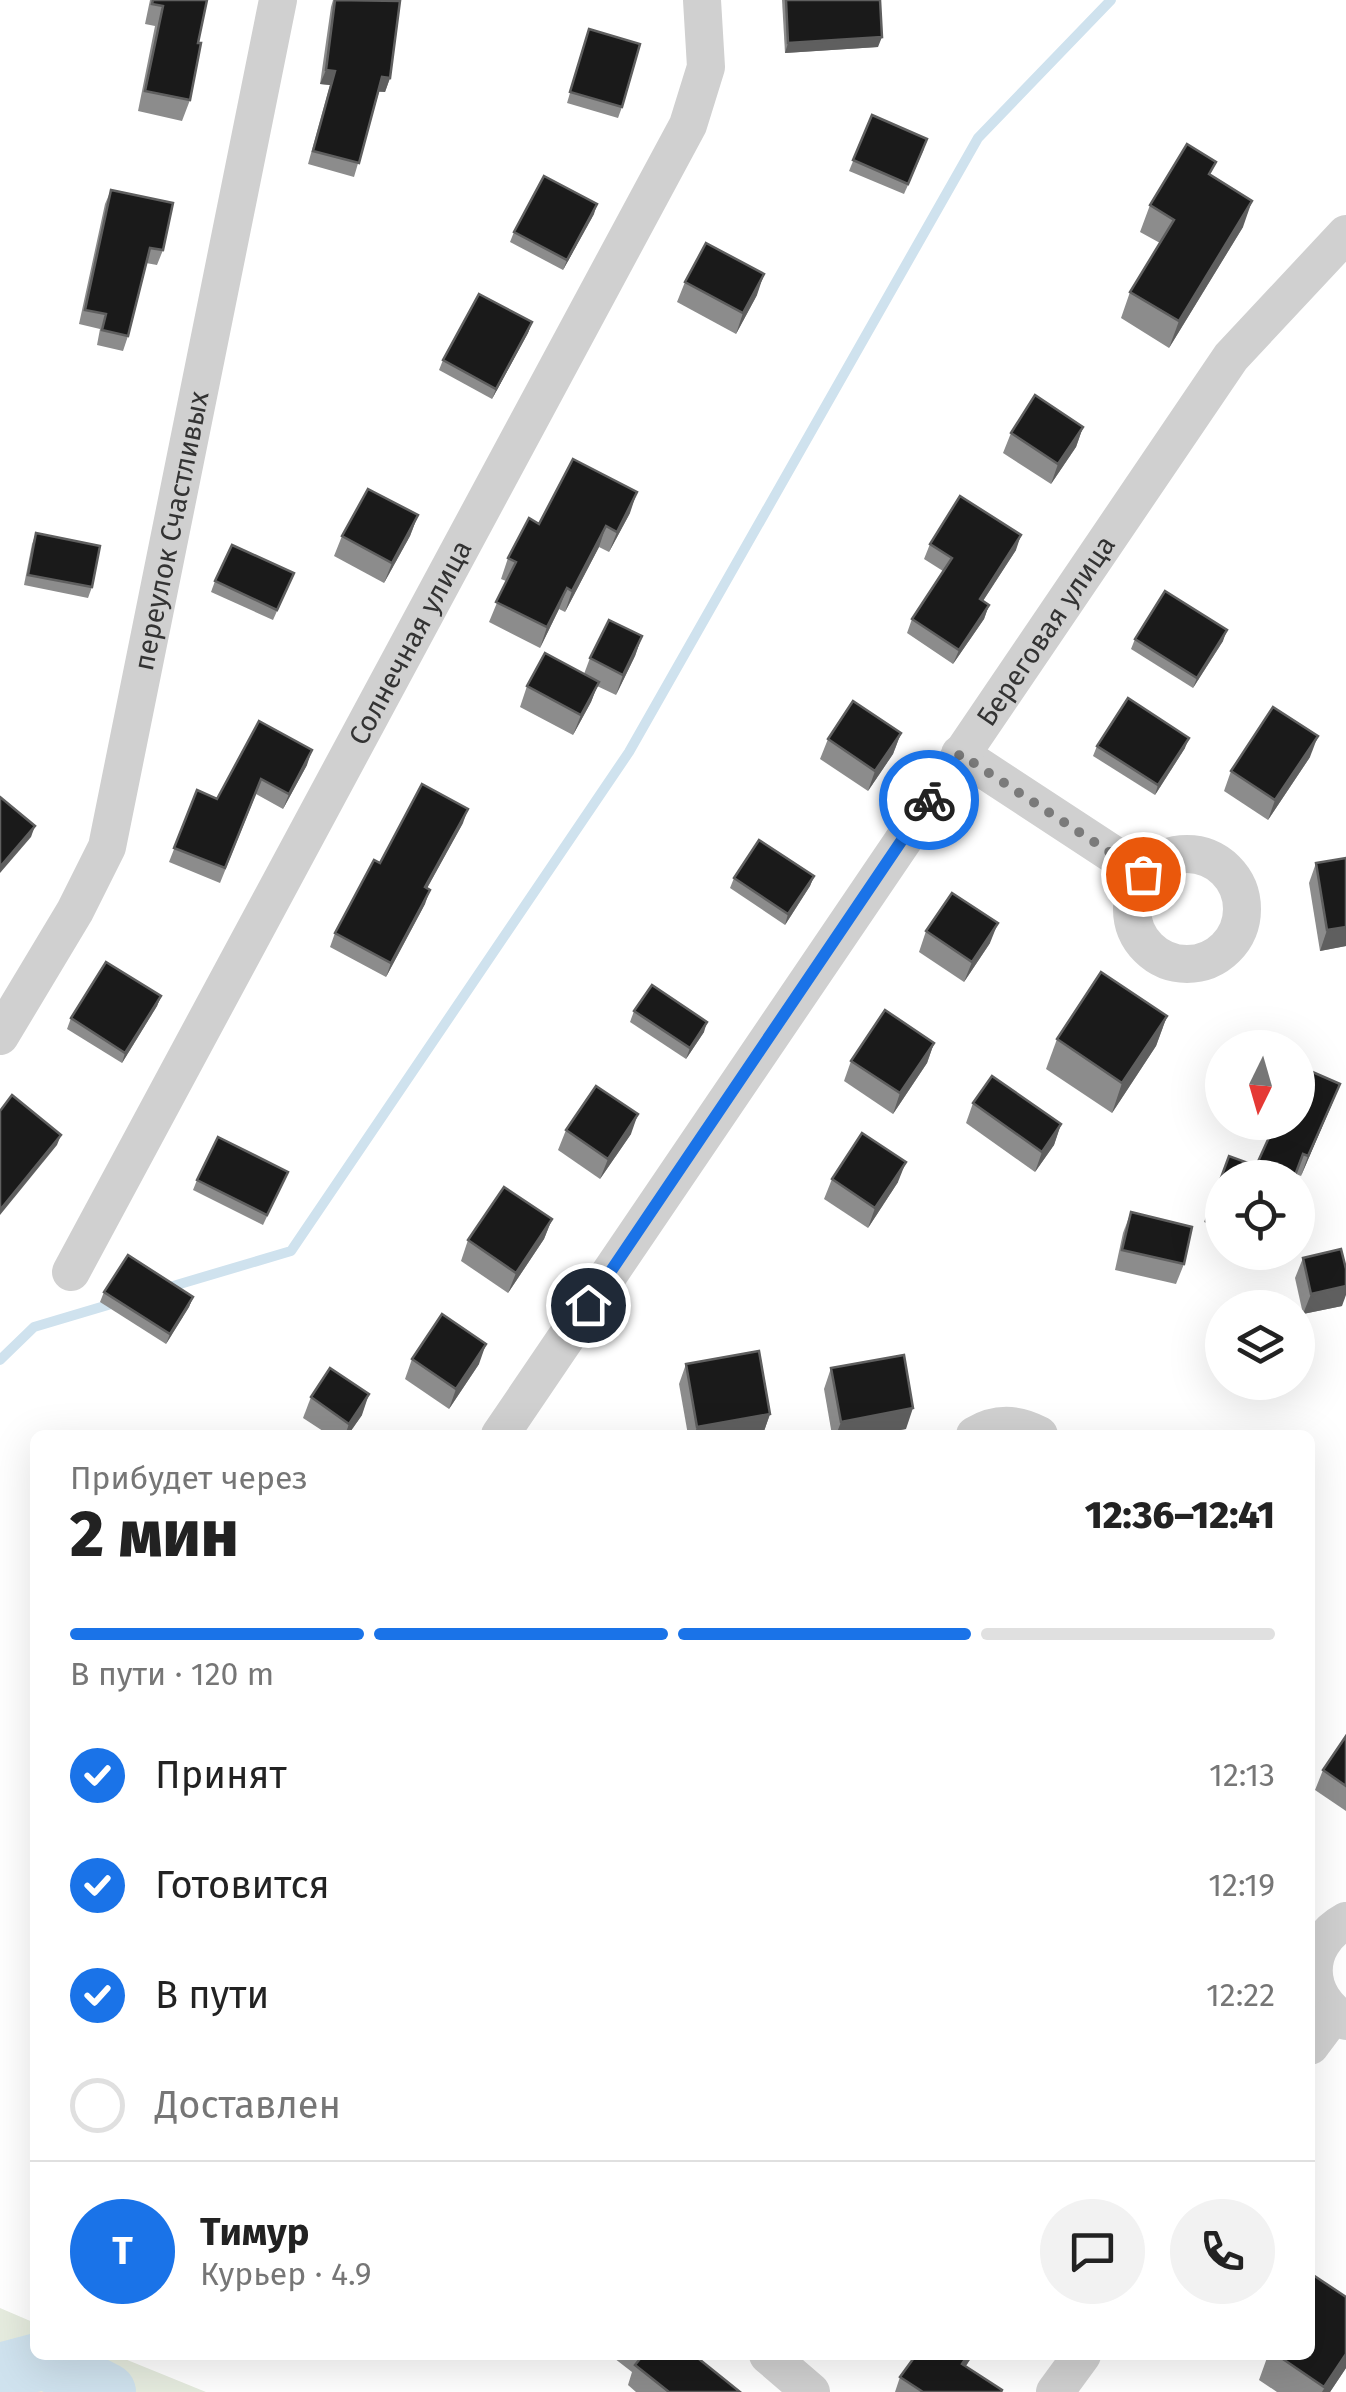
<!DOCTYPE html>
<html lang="ru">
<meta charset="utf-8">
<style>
:root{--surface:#fff;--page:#f2f2f2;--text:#222;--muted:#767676;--line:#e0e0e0;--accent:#1a73e8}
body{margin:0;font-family:"Fira Sans",sans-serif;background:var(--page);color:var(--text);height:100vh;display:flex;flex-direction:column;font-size:38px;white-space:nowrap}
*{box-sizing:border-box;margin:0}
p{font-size:32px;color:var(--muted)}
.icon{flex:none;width:55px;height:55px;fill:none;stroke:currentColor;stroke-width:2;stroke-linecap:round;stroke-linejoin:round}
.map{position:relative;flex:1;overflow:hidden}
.sheet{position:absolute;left:30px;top:1430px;width:1285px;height:930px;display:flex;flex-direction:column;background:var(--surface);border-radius:15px;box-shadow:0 10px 40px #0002}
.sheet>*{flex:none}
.needle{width:65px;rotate:185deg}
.controls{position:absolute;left:1205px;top:1030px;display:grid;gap:20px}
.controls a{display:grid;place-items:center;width:110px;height:110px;border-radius:50%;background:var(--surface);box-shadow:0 10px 40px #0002;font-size:50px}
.pin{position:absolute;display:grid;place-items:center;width:85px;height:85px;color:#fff;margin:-42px;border:5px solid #fff;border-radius:50%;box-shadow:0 2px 10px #0007}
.courier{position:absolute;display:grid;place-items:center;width:100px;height:100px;margin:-50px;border:8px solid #1a73e8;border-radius:50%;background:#fff;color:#222;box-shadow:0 2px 12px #0007}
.overview em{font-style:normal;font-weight:800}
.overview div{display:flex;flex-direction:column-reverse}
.overview{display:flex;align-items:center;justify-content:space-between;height:170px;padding:0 40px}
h1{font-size:65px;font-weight:800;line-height:75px}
.bar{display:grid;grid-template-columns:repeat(4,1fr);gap:15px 10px;align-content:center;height:120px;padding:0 40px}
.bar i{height:12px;border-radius:8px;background:var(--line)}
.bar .on{background:var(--accent)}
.bar p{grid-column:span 4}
.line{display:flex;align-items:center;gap:25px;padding:0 40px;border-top:2px solid var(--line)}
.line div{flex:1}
.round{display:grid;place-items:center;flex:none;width:105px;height:105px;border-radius:52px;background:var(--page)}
ol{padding:0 40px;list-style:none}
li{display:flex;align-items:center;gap:30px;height:110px}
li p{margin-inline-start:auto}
li .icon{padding:10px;border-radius:50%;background:var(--accent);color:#fff;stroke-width:4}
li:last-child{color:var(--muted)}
li i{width:55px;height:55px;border:5px solid var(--line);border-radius:50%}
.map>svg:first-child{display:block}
.green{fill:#e6ecdf}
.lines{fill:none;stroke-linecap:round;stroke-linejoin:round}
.stream{stroke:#cfe2ee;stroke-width:10}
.river{stroke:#cfe2ee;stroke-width:58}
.minor{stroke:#d0d0d0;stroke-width:38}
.wall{fill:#8c8c8c}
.shaded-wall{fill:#5f5f5f}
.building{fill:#1a1a1a;stroke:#5f5f5f;stroke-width:2.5}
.done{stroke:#7a7a7a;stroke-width:10;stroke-dasharray:0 18}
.route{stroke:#1a73e8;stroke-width:12}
.labels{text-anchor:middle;stroke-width:10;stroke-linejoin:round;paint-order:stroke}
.street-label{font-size:28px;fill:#333;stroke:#fff}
</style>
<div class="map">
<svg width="1346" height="2392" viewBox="0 0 1346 2392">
<rect width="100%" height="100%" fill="#fff"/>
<!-- green -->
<path class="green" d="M0 2308 35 2323V2355H115L206 2392H0Z"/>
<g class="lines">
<!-- stream -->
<g class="stream">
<path d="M163 1289 291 1251 629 752 978 138 1111 0"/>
<path d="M0 1360 34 1327 118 1302"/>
</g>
<!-- river -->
<path class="river" d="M0 2372 45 2360 107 2392"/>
<!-- minor -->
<g class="minor">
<path d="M960 754 1143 874"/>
<circle cx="1187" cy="909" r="55"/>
<path id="s1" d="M0 1036 75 911 107 847 278 0"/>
<path id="s2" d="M71 1272 688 125 706 67 702 0"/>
<path id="s3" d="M500 1435 1231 357 1346 234"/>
<path d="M975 1435C997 1422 1017 1423 1039 1435"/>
<path d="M1346 1921C1302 1945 1304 1997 1346 2021"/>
<path d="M1310 2046 1334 2014"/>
<path d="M768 2355 811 2392"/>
<path d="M1055 2392 1082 2355"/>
</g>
</g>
<!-- wall -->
<g class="wall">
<path d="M150 0H207L198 43 190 100 182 121 138 111 155 26 145 24Z"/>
<path d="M333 0H392L390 78 385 92H379L354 177 308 164 330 85 320 84 331 7Z"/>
<path d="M782 0H880L878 47 785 53Z"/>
<path d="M589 29 622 107 618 118 567 103Z"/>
<path d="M872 115 924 149 904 194 849 171Z"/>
<path d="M1211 175 1243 227 1169 348 1121 318 1130 292 1160 243 1140 232 1150 205Z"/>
<path d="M111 190 163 250 157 265 146 263 128 336 123 351 97 345 100 329 79 324 105 204Z"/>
<path d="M594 214 563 270 510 242 514 232Z"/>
<path d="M685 282 757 295 736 334 677 302Z"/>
<path d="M532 322 528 333 492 399 439 370 443 360Z"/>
<path d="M1083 427 1076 447 1051 484 1003 453 1011 433Z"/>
<path d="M630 513 609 552 599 547 565 612 559 609 540 648 489 622 506 581 501 579 508 558 539 524Z"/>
<path d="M418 515 410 536 384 583 334 556 342 536Z"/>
<path d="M36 533 92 587 88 598 24 585 32 544Z"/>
<path d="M930 544 1016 550 983 601 989 605 984 619 953 664 907 633 912 619 943 571 924 559Z"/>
<path d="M294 573 273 620 211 592 215 581Z"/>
<path d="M642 636 635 656 616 695 597 686 591 702 573 735 520 707 527 686 584 674 590 658Z"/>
<path d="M1135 639 1223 641 1193 688 1131 649Z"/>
<path d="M259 721 307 765 283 809 256 794 220 883 169 862 197 790 217 799Z"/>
<path d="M901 733 893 754 868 791 820 759 828 739Z"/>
<path d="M1097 746 1185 748 1155 795 1093 756Z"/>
<path d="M1310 757 1268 820 1224 791 1231 771Z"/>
<path d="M463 823 427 888 425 904 386 977 330 947 335 933 380 863Z"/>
<path d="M1316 863 1346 946 1320 951 1309 883Z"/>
<path d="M814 876 810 886 785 925 730 888 734 878Z"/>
<path d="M926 931 990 943 964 982 919 952Z"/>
<path d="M161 996 157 1006 122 1063 67 1029 71 1018Z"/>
<path d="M634 1011 704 1032 686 1059 630 1022Z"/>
<path d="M1167 1016 1156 1046 1112 1113 1046 1069 1057 1039Z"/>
<path d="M934 1043 927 1063 893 1114 844 1081 851 1061Z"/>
<path d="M1340 1084 1301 1176 1296 1174 1222 1178V1229L1204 1222 1229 1156 1256 1166Z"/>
<path d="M973 1103 1061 1124 1054 1145 1035 1172 966 1123Z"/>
<path d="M566 1130 631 1134 600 1179 558 1150Z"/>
<path d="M288 1172 263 1225 193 1190 197 1180Z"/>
<path d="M832 1179 898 1182 868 1228 824 1199Z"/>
<path d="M1131 1212 1184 1264 1176 1284 1115 1270 1123 1233Z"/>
<path d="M552 1219 544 1239 508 1293 461 1261 468 1240Z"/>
<path d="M1303 1258 1342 1306 1303 1314 1295 1278Z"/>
<path d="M104 1292 193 1297 189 1307 166 1344 100 1302Z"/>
<path d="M412 1359 479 1364 449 1409 405 1379Z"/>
<path d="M686 1364 770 1414 763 1434 688 1435 679 1384Z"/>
<path d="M831 1368 906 1429 872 1435H832L824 1389Z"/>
<path d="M311 1397 362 1415 348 1435H329L303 1418Z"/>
<path d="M1346 1736V1811L1315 1790 1323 1770Z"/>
<path d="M1346 2297V2368L1330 2392H1277L1259 2380 1268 2355H1310Z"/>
<path d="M610 2355H694L740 2392H636L628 2385 632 2372Z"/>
<path d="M915 2355H973L966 2366 1002 2392H895L900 2377Z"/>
</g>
<!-- shaded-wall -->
<g class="shaded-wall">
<path d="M882 37 878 47 785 53 788 43Z"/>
<path d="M326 70 335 71 330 85 320 84Z"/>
<path d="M382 77 390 78 385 92 377 91Z"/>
<path d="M1252 201 1243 227 1169 348 1179 321Z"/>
<path d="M597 204 594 214 563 270 567 260Z"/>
<path d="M764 274 757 295 736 334 743 313Z"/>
<path d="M532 322 528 333 492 399 496 389Z"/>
<path d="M1083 427 1076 447 1051 484 1058 464Z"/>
<path d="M637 492 630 513 609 552 617 532Z"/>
<path d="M418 515 410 536 384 583 392 563Z"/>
<path d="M606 526 599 547 565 612 572 591Z"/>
<path d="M1021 535 1016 550 975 613 980 599Z"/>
<path d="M567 588 559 609 540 648 547 627Z"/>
<path d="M989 605 984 619 953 664 959 650Z"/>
<path d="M1227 630 1223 641 1193 688 1197 678Z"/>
<path d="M642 636 635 656 616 695 623 675Z"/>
<path d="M599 682 591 702 573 735 581 715Z"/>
<path d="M901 733 893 754 868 791 875 771Z"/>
<path d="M1318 736 1310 757 1268 820 1275 800Z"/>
<path d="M1189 738 1185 748 1155 795 1158 785Z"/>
<path d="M312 750 307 765 283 809 289 794Z"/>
<path d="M468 809 463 823 420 901 425 887Z"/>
<path d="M35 826 31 837 0 873V867Z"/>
<path d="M814 876 810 886 785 925 788 914Z"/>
<path d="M430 890 425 904 386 977 391 963Z"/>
<path d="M998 923 990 943 964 982 972 962Z"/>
<path d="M1346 927V946L1320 951 1327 930Z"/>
<path d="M161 996 157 1006 122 1063 125 1053Z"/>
<path d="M1167 1016 1156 1046 1112 1113 1122 1083Z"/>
<path d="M707 1022 704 1032 686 1059 690 1048Z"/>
<path d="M934 1043 927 1063 893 1114 900 1093Z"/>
<path d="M1340 1084 1332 1104 1301 1176 1308 1156Z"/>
<path d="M638 1114 631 1134 600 1179 608 1159Z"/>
<path d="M1061 1124 1054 1145 1035 1172 1042 1152Z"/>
<path d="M61 1135 57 1145 0 1215V1210Z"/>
<path d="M906 1162 898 1182 868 1228 875 1208Z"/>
<path d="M552 1219 544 1239 508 1293 516 1273Z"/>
<path d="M1346 1286V1295L1342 1306 1303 1314 1311 1294Z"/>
<path d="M193 1297 189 1307 166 1344 170 1334Z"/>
<path d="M486 1344 479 1364 449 1409 456 1389Z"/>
<path d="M369 1394 362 1415 348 1435H345L349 1424Z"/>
<path d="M913 1408 906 1429 872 1435H836L841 1422Z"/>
<path d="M770 1414 763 1434 694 1435 697 1427Z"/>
<path d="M1346 2354V2368L1330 2392H1322Z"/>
<path d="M968 2355H973L957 2379 962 2364Z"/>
</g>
<!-- building -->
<g class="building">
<path d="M153 0H207L198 43H201L190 100 145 91 163 6 152 4Z"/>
<path d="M335 0 400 1 390 78 382 77 359 163 313 151 335 71 326 70Z"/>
<path d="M786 0H880L882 37 788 43Z"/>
<path d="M589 29 640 44 622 107 570 92Z"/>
<path d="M872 115 927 139 908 184 853 160Z"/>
<path d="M1187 144 1216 162 1209 174 1252 201 1179 321 1130 292 1174 220 1150 205Z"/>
<path d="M544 176 597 204 567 260 514 232Z"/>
<path d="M111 190 173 203 163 250 150 248 128 336 102 330 106 314 85 310Z"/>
<path d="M706 243 764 274 743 313 685 282Z"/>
<path d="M479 294 532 322 496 389 443 360Z"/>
<path d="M1035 395 1083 427 1058 464 1011 433Z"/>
<path d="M573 459 637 492 617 532 606 526 572 591 567 588 547 627 496 602 516 562 508 558 529 518 539 524Z"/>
<path d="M368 489 418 515 392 563 342 536Z"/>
<path d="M960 496 1021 535 980 599 989 605 959 650 912 619 952 558 930 544Z"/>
<path d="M36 533 100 546 92 587 28 575Z"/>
<path d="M232 545 294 573 277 610 215 581Z"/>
<path d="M1165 591 1227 630 1197 678 1135 639Z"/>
<path d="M609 620 642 636 623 675 590 658Z"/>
<path d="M545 653 599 682 581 715 527 686Z"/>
<path d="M1128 698 1189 738 1158 785 1097 746Z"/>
<path d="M853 701 901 733 875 771 828 739Z"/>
<path d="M1273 707 1318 736 1275 800 1231 771Z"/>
<path d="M259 721 312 750 289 794 261 779 225 868 174 848 197 790 217 799Z"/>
<path d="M422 784 468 809 425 887 430 890 391 963 335 933 374 860 380 863Z"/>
<path d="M0 797 35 826 0 867Z"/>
<path d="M759 840 814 876 788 914 734 878Z"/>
<path d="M1346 858V927L1327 930 1316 863Z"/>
<path d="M952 893 998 923 972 962 926 931Z"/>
<path d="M106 962 161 996 125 1053 71 1018Z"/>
<path d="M1101 972 1167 1016 1122 1083 1057 1039Z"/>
<path d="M652 985 707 1022 690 1048 634 1011Z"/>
<path d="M885 1010 934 1043 900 1093 851 1061Z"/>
<path d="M1301 1067 1340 1084 1308 1156 1303 1154 1294 1178H1222V1206L1212 1202 1229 1156 1256 1166 1276 1122H1298V1074Z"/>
<path d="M992 1076 1061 1124 1042 1152 973 1103Z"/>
<path d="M596 1086 638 1114 608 1159 566 1130Z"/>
<path d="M12 1095 61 1135 0 1210V1111Z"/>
<path d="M862 1133 906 1162 875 1208 832 1179Z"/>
<path d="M218 1137 288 1172 267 1215 197 1180Z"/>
<path d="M504 1187 552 1219 516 1273 468 1240Z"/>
<path d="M1131 1212 1192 1227 1184 1264 1122 1250Z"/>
<path d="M1341 1249 1346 1269V1286L1311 1294 1303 1258Z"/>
<path d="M128 1255 193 1297 170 1334 104 1292Z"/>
<path d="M442 1314 486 1344 456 1389 412 1359Z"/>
<path d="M759 1351 770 1414 697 1427 686 1364Z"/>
<path d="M904 1355 913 1408 841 1422 831 1368Z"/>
<path d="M330 1368 369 1394 349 1424 311 1397Z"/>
<path d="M1346 1736V1786L1323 1770Z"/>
<path d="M1310 2273 1346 2297V2354L1324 2387 1277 2355H1310Z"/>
<path d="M643 2355H694L740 2392H669L635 2365Z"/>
<path d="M916 2355H968L962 2364 1002 2390 1001 2392H923L900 2377Z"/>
</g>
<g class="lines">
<!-- done -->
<path class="done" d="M929 800 960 754 1143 874"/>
<!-- route -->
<path class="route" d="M588 1305 929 800"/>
</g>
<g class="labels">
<!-- street labels -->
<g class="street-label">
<text dy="10" stroke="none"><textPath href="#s1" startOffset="540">переулок Счастливых</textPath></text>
<text dy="10" stroke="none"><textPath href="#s3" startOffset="972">Береговая улица</textPath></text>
<text dy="10" stroke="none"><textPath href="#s2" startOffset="715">Солнечная улица</textPath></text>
</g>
</g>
</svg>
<div class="controls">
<a><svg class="needle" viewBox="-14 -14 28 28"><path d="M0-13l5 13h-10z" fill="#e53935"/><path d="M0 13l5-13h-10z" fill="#767676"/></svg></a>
<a><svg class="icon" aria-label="locate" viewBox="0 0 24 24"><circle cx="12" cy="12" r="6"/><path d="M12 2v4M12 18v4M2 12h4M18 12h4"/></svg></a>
<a><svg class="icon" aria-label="layers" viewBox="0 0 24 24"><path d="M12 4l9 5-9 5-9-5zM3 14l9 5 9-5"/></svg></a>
</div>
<div class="pin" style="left:1143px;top:874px;background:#ea580c"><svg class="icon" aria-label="bag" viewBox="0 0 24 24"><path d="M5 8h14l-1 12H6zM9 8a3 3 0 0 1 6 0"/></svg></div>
<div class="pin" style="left:588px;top:1305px;background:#1f2937"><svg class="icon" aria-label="home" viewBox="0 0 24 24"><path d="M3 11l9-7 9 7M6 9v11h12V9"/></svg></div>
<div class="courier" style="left:929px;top:800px"><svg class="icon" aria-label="bike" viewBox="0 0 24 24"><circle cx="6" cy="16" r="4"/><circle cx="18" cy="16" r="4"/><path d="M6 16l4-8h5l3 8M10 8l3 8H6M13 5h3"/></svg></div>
<section class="sheet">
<div class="overview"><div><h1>2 мин</h1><p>Прибудет через</p></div><em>12:36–12:41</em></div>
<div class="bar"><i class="on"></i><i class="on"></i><i class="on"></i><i></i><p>В пути · 120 m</p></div>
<ol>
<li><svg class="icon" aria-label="check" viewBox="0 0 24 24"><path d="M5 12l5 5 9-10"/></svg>Принят<p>12:13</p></li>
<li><svg class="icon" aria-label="check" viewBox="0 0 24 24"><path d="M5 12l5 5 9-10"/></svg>Готовится<p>12:19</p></li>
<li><svg class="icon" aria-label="check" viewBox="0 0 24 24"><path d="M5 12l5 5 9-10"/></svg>В пути<p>12:22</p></li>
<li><i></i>Доставлен</li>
</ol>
<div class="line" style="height:180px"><b class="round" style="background:var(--accent);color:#fff">Т</b><div><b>Тимур</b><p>Курьер · 4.9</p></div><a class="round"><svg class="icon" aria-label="chat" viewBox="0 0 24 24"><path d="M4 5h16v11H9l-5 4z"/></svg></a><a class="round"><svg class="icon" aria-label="phone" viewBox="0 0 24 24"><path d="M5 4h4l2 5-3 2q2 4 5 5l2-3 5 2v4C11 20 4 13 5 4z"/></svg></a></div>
</section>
</div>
